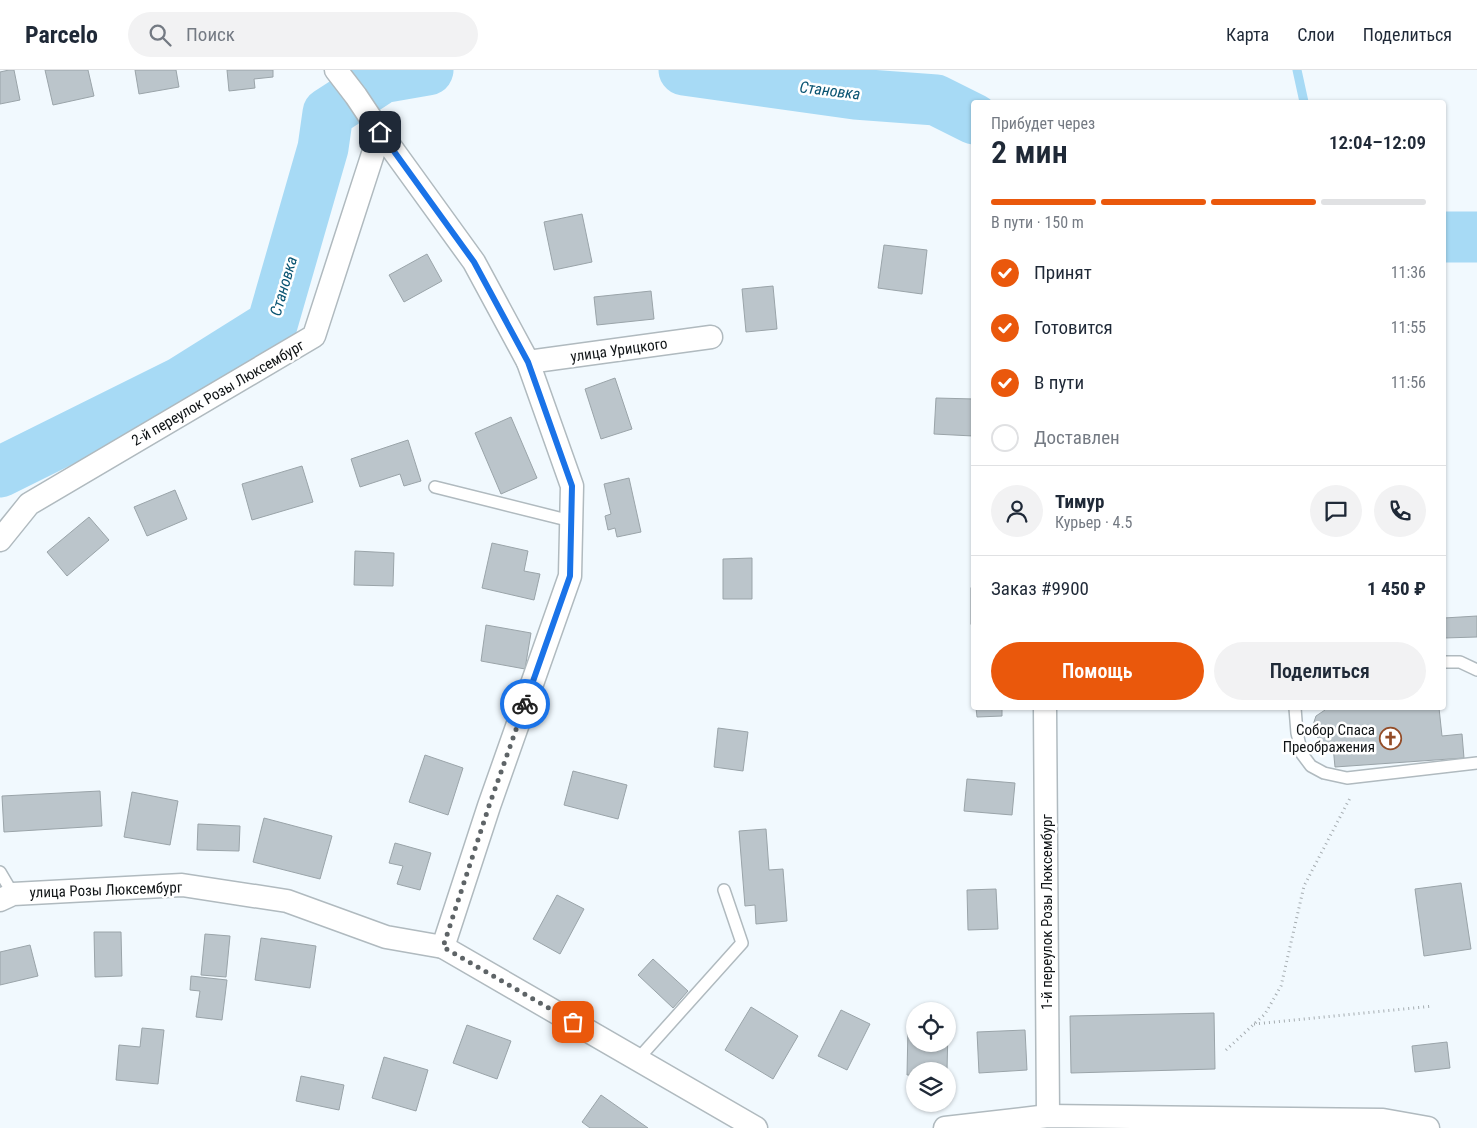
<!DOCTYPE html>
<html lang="ru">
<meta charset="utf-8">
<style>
:root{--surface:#fff;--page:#f2f2f3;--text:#1f2937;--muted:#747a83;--line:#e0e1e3;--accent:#ea580c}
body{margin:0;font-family:"Roboto Condensed",sans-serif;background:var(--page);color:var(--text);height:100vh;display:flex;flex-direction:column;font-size:19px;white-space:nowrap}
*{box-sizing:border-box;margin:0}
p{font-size:16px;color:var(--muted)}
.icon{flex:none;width:28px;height:28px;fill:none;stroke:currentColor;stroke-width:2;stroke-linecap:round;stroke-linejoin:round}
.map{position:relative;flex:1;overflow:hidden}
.drawer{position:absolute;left:971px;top:30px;width:475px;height:610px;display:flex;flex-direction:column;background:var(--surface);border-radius:5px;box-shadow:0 1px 4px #0004}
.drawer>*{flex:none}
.tools{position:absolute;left:906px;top:932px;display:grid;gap:10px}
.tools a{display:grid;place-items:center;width:50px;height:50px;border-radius:50%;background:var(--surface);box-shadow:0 1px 4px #0004;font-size:25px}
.pin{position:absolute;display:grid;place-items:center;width:42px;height:42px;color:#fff;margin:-21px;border-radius:10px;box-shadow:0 2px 8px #0006}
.courier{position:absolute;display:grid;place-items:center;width:50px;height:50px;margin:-25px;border:4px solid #1a73e8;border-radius:50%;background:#fff;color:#222;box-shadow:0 1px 6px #0007}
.head em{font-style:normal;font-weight:600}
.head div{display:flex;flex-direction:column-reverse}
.head{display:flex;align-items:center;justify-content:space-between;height:85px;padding:0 20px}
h1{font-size:32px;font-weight:600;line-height:38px}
.bar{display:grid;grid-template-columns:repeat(4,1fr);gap:8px 5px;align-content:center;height:60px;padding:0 20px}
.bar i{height:6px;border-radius:4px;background:var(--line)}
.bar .current{background:var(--accent)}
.bar p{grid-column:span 4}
.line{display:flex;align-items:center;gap:12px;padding:0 20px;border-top:1px solid var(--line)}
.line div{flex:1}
.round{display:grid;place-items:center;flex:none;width:52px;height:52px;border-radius:26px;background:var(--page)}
ol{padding:0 20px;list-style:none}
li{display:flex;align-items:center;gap:15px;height:55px}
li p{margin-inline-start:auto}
li .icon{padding:5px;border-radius:50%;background:var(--accent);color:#fff;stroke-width:4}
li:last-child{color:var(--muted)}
li i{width:28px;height:28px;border:2px solid var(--line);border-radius:50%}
.cta{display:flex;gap:10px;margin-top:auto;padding:10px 20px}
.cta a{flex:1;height:58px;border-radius:30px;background:var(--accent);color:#fff;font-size:20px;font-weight:600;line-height:58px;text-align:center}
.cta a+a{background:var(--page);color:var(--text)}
header{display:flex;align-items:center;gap:30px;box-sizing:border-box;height:70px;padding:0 25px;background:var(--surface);border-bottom:1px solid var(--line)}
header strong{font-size:24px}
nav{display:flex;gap:28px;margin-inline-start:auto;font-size:18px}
.search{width:350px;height:45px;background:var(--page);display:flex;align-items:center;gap:12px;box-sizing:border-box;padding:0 18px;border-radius:28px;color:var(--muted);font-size:19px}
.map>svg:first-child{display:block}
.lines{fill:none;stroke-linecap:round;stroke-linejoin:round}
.stream{stroke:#a7daf5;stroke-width:9}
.river{stroke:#a7daf5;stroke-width:51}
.building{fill:#bbc5cb;stroke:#9aa4a9}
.lane-casing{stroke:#b0babf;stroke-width:14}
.street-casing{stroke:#b0babf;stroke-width:25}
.path{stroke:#a5acb0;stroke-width:3;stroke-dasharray:1 4;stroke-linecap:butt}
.lane{stroke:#fff;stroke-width:11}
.street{stroke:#fff;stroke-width:22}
.done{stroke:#5e6467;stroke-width:5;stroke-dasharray:0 9}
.route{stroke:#1a73e8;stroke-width:6}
.labels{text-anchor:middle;stroke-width:5;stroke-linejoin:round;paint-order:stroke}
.street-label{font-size:15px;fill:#0f1315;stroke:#fff}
.poi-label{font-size:15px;fill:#0f1315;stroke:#fff;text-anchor:end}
.water-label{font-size:16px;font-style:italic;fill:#095472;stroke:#fff}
</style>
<header>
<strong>Parcelo</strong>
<div class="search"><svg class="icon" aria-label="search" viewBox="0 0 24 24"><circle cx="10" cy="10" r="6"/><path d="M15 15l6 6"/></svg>Поиск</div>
<nav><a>Карта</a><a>Слои</a><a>Поделиться</a></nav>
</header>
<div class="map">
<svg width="1477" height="1058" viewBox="0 0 1477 1058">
<rect width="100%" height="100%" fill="#f1f9fe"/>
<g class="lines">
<!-- stream -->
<path class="stream" d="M1297 0 1304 32"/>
<!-- river -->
<g class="river">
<path d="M684 0 855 24 936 30 974 49"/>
<path d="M1444 167H1477"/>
<path d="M0 402 181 312 272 255 323 78 328 43 382 8 428 0"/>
</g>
</g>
<!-- building -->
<g class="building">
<path d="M9 0H14L20 30 0 34V2Z"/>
<path d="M45 0H88L94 26 53 35Z"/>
<path d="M135 0H176L179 17 139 24Z"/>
<path d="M227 0H273V7L254 9 255 18 229 21Z"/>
<path d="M582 144 592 192 554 200 544 152Z"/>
<path d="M884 175 927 180 922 224 878 218Z"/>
<path d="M427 184 442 211 404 232 389 205Z"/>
<path d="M773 216 777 259 746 262 742 219Z"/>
<path d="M651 221 654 249 597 255 594 227Z"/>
<path d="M615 308 632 359 601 369 585 319Z"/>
<path d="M936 328 974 329 973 366 934 364Z"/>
<path d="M511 347 537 408 501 424 475 363Z"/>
<path d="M408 370 421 411 404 416 400 404 360 417 351 389Z"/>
<path d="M302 396 313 432 252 450 242 414Z"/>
<path d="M629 408 641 462 617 467 615 458 608 460 605 446 611 444 604 414Z"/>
<path d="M175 420 187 449 147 466 134 437Z"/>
<path d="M89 447 109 470 67 506 47 482Z"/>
<path d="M492 473 528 481 524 501 540 504 534 530 482 518Z"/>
<path d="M355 481 394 483 393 516 354 515Z"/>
<path d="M752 488V529H723V489Z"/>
<rect x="971" y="518" width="3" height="36"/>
<path d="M1477 546V567L1444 568V548Z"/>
<path d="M486 555 531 563 525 599 481 591Z"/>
<path d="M976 638H1002V646L977 647Z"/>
<path d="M1325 638H1439L1442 666 1462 664 1464 688 1335 697 1333 676 1323 673 1311 661 1316 646 1325 640Z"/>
<path d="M718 658 748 662 743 701 714 697Z"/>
<path d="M425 685 463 698 448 745 409 732Z"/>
<path d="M573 701 627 715 618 749 564 735Z"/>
<path d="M967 709 1015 713 1012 745 964 741Z"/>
<path d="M100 721 102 756 4 762 2 726Z"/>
<path d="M132 722 178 731 170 775 124 767Z"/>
<path d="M264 748 332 766 320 809 253 792Z"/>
<path d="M198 754 240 756 239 781 197 780Z"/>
<path d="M766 759 769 800 783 799 787 851 756 854 755 835 745 836 739 761Z"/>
<path d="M395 773 431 783 420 820 397 814 403 796 389 793Z"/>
<path d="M1461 813 1471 879 1424 886 1415 819Z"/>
<path d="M996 819 998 859 968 860 967 820Z"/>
<path d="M557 825 584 839 560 884 533 869Z"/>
<path d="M94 862H121L122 906 95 907Z"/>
<path d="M205 864 230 866 226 907 201 905Z"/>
<path d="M261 868 316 876 310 918 255 910Z"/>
<path d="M30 875 38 906 0 915V882Z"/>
<path d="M653 889 688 921 673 938 638 905Z"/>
<path d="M191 906 227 910 222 950 196 947 200 921 190 920Z"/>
<path d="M751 937 798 966 773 1009 725 980Z"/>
<path d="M841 940 870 954 847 1000 818 986Z"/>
<path d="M1214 943 1215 999 1071 1003 1070 946Z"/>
<path d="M467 955 511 971 497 1009 453 993Z"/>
<path d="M908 957H915V974H948V958L947 1001H915V1005H907Z"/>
<path d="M142 958 164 960 158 1014 116 1010 119 975 140 977Z"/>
<path d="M1025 960 1027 1000 979 1003 977 962Z"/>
<path d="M1447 972 1450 998 1415 1002 1412 976Z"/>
<path d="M384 987 428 1000 416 1041 372 1028Z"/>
<path d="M301 1006 344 1015 339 1040 296 1031Z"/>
<path d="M601 1025 648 1058H590L582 1052Z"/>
</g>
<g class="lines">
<defs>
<g id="lane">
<path d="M435 417 571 451"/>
<path d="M1444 592H1460L1477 600"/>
<path d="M1295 638 1297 663 1302 684 1311 696 1324 703 1347 708 1477 693"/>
<path d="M0 802 13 824"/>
<path d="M638 989 742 873 724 820"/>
</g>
<g id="street">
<path d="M336 0 356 26 380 62 474 192 528 292 572 416 570 506 489 736 443 877"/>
<path d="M528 292 711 267"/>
<path d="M0 470 29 434 314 266 380 62"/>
<path d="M1045 638 1048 1046"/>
<path d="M0 830 13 824 182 815 287 831 386 867 443 877 756 1058"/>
<path d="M945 1058 1048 1046 1383 1050 1428 1058"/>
</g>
</defs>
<!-- lane casing -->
<use href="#lane" class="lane-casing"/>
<!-- street casing -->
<use href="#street" class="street-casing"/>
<!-- path -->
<g class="path">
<path d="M1254 954 1433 936"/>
<path d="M1226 980 1265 944 1281 916 1304 816 1350 728"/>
</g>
<!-- lane -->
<use href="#lane" class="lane"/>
<!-- street -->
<use href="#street" class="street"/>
</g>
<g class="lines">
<!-- done -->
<path class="done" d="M525 634 489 736 443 877 573 952"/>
<!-- route -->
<path class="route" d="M380 62 474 192 528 292 572 416 570 506 525 634"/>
</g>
<!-- icons -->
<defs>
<symbol id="church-ring" viewBox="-11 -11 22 22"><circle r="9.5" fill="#fff" stroke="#944d28" stroke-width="1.5"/><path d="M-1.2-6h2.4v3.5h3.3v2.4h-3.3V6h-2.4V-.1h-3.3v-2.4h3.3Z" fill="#944d28"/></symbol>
</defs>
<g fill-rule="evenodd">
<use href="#church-ring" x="1378" y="656" width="25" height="25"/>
</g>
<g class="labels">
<!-- street labels -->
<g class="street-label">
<text transform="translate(619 280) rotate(-8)" y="5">улица Урицкого</text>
<text transform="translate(218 323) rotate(-30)" y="5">2-й переулок Розы Люксембург</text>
<text transform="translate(106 820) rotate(-2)" y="5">улица Розы Люксембург</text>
<text transform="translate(1047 842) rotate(-90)" y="5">1-й переулок Розы Люксембург</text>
</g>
<!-- poi labels -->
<g class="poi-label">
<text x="1375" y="665">Собор Спаса<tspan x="1375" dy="17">Преображения</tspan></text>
</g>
<!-- water labels -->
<g class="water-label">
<text transform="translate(830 20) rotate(7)" y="6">Становка</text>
<text transform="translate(283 216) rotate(-74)" y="6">Становка</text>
</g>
</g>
</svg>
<div class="tools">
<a><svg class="icon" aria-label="locate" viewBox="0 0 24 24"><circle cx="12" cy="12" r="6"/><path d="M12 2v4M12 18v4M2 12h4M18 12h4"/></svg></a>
<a><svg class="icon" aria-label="layers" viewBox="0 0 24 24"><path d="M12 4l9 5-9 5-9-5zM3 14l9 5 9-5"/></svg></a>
</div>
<div class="pin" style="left:573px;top:952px;background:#ea580c"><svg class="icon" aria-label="bag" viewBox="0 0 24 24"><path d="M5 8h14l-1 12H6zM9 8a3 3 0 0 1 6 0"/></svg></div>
<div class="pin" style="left:380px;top:62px;background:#1f2937"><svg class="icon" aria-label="home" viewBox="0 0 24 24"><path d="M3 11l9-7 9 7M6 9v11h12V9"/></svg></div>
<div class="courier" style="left:525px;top:634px"><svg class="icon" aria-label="bike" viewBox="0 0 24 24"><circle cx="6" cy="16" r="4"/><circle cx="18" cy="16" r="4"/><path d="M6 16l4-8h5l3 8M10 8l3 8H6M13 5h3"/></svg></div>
<section class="drawer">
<div class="head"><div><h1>2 мин</h1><p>Прибудет через</p></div><em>12:04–12:09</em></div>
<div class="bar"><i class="current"></i><i class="current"></i><i class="current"></i><i></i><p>В пути · 150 m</p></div>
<ol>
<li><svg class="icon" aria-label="check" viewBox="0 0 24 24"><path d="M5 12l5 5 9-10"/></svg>Принят<p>11:36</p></li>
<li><svg class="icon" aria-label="check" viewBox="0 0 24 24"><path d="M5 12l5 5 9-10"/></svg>Готовится<p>11:55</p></li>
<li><svg class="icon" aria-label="check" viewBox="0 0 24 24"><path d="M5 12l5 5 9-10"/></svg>В пути<p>11:56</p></li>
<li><i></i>Доставлен</li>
</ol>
<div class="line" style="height:90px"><a class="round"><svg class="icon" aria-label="person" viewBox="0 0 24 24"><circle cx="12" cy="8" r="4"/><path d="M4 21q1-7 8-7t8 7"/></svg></a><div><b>Тимур</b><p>Курьер · 4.5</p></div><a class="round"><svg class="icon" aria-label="chat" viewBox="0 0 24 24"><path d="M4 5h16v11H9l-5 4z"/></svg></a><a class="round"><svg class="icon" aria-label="phone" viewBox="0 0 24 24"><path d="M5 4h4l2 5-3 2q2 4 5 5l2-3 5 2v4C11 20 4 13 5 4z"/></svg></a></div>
<div class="line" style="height:65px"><div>Заказ #9900</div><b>1 450 ₽</b></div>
<div class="cta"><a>Помощь</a><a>Поделиться</a></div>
</section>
</div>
